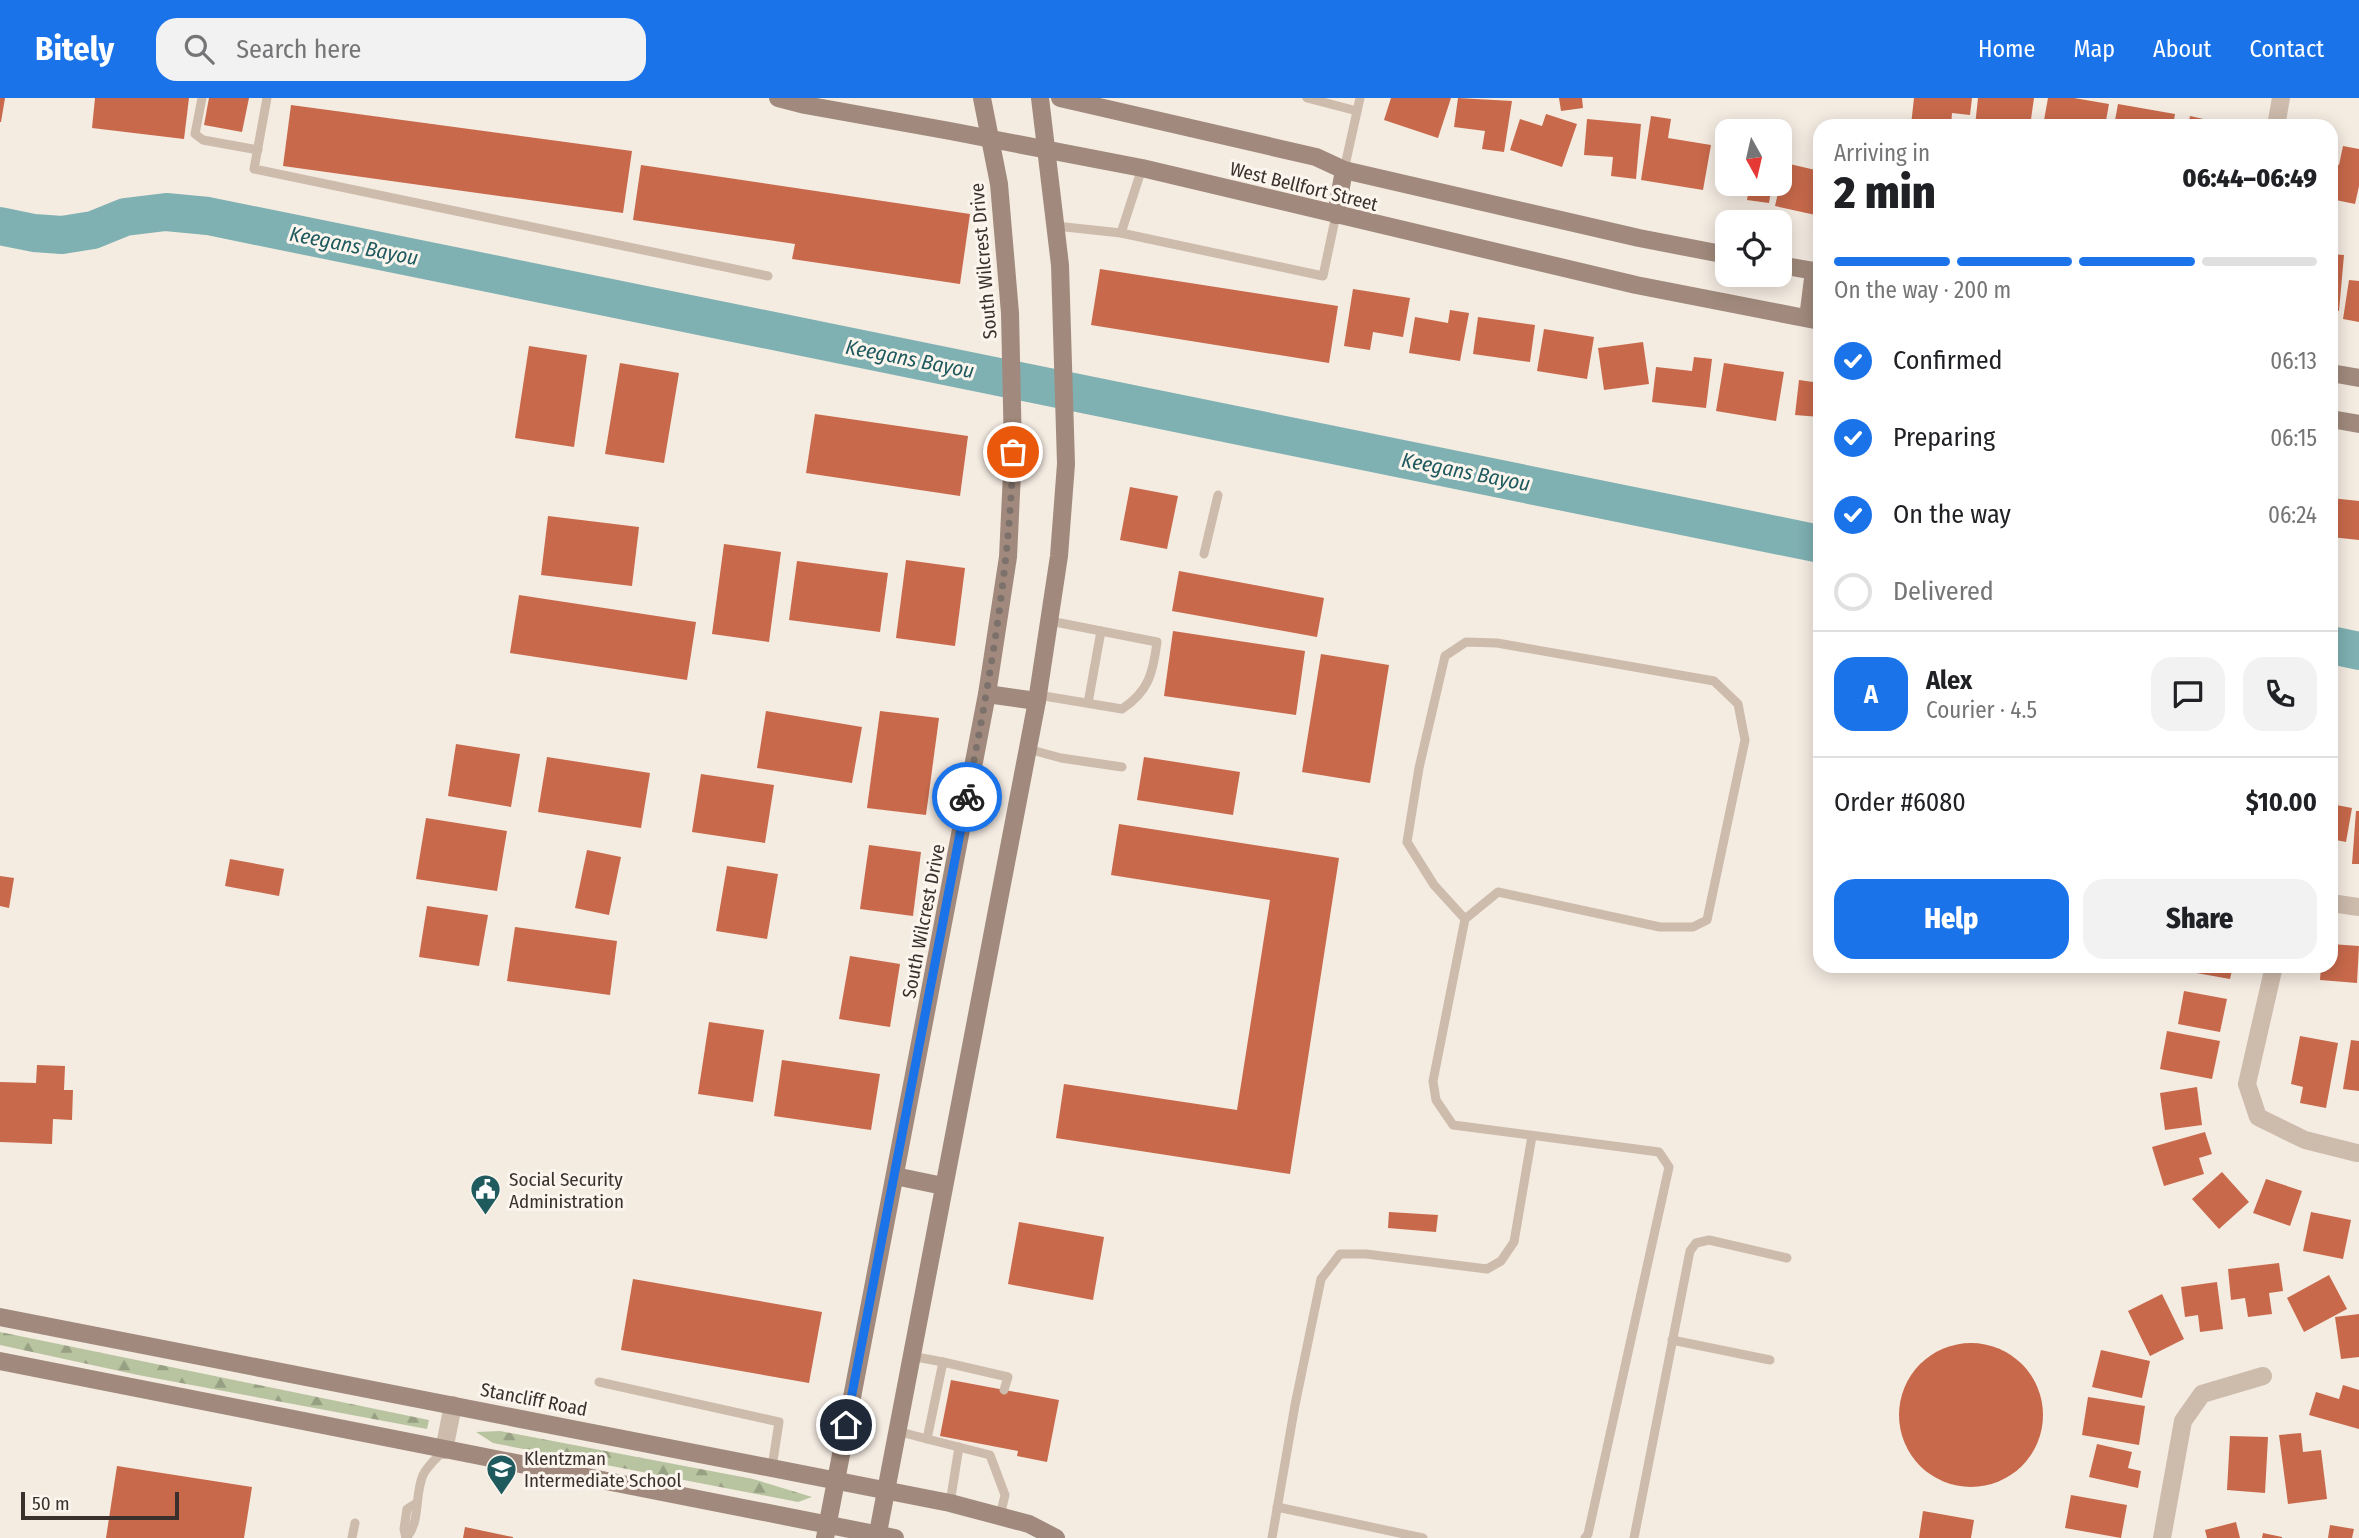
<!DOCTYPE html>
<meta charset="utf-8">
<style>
:root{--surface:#fff;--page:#f2f2f2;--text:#202124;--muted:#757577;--line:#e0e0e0;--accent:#1a73e8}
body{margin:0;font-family:"Fira Sans Condensed",sans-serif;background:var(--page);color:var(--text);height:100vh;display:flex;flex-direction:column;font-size:26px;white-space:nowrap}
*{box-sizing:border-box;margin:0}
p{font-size:23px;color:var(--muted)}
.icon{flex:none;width:38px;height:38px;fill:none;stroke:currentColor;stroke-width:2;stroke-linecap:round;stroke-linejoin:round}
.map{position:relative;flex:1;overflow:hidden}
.details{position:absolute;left:1813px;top:21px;width:525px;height:854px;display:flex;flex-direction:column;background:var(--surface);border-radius:21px;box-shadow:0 4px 18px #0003}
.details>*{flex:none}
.needle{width:46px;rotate:172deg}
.tools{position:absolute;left:1715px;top:21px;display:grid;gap:14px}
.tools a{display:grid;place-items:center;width:77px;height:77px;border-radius:14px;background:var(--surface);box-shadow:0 4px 18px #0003;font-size:35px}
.scale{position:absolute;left:21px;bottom:18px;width:158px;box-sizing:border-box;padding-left:7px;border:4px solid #3b302b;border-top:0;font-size:19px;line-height:24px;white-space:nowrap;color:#3b302b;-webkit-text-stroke:5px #fbf5ee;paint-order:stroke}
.pin{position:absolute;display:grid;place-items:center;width:60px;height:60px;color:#fff;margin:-30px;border:4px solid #fff;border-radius:50%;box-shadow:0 2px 7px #0007}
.courier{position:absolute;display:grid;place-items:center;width:70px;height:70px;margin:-35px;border:5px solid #1a73e8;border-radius:50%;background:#fff;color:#222;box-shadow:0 2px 9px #0007}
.headline em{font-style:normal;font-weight:800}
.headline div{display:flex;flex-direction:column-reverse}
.headline{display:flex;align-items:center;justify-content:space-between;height:119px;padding:0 21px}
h1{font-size:46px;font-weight:800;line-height:52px}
.bar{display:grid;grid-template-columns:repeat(4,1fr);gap:10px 7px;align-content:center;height:84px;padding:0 21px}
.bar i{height:9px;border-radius:5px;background:var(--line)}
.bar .on{background:var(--accent)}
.bar p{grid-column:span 4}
.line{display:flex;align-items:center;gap:18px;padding:0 21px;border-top:2px solid var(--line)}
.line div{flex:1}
.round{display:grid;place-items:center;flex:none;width:74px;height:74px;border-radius:21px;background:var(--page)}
ol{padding:0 21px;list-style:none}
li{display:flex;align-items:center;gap:21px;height:77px}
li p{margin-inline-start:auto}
li .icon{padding:7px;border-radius:50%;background:var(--accent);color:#fff;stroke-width:4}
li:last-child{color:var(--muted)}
li i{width:38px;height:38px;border:4px solid var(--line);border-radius:50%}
.button{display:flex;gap:14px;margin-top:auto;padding:14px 21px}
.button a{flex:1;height:80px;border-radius:21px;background:var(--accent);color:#fff;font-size:28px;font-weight:800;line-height:80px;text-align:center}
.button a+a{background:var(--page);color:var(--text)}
header{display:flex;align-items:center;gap:42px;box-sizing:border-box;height:98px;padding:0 35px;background:var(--accent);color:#fff}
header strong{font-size:33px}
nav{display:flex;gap:38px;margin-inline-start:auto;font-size:24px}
.search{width:490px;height:63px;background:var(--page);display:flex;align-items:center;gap:18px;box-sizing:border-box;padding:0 24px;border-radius:21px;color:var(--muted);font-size:26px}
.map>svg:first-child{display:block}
.forest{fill:url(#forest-firs)}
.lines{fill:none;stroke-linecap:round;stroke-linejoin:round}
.river{stroke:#7fb0b2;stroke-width:38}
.building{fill:#c8694b}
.lane{stroke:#cdbbac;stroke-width:9}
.street{stroke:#cdbbac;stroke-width:18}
.secondary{stroke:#a18a7d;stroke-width:18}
.done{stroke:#7c716b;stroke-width:7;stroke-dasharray:0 12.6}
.route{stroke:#1a73e8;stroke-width:9}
.labels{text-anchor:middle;stroke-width:6;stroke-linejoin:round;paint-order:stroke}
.street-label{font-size:19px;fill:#3b302b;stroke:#fbf5ee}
.poi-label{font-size:19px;fill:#3b302b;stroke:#fbf5ee;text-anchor:start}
.water-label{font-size:21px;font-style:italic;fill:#1f5a5e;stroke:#fbf5ee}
</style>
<header>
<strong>Bitely</strong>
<div class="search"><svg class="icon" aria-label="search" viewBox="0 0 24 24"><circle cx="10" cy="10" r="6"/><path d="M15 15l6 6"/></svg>Search here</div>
<nav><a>Home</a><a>Map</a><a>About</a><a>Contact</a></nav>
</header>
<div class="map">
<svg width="2359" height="1440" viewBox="0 0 2359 1440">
<defs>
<pattern id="forest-firs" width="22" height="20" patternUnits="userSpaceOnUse" patternTransform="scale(1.75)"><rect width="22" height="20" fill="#b8c4a0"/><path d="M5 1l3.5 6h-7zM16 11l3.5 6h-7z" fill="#97a083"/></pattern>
</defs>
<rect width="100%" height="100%" fill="#f4ebe1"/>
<!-- forest -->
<g class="forest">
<path d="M0 1234 429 1322 427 1331 138 1277 0 1247Z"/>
<path d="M500 1333 753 1381 812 1399 798 1404 493 1345 476 1334Z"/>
</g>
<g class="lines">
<!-- river -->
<g class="river">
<path d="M0 128 34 135 62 137 93 132 125 119 166 114 208 118 1820 446"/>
<path d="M2331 547 2359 553"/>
</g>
</g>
<!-- building -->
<g class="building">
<path d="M0 0H5L1 24H0Z"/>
<path d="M95 0H189L184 41 92 30Z"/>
<path d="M209 0H249L242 34 204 27Z"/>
<path d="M1391 0H1451L1438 40 1384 22Z"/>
<path d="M1458 0 1512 3 1504 54 1482 51 1485 33 1454 29Z"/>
<path d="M1559 0H1582L1583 10 1561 13Z"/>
<path d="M1914 0H1972L1970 17 1952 15 1951 28 1911 27Z"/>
<path d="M1978 0H2034L2030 28H1975Z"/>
<path d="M2048 0H2074L2109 6 2105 28H2043Z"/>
<path d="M2118 6 2175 16 2173 28H2114Z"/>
<path d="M291 7 632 53 623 115 283 68Z"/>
<path d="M1546 16 1577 26 1562 69 1510 52 1520 21 1542 28Z"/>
<path d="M1651 18 1671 21 1668 40 1711 47 1703 92 1641 82Z"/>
<path d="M2190 18 2231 27V28H2188Z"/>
<path d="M1587 21 1641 26 1636 81 1611 78 1613 59 1584 57Z"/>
<path d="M1726 46H1727V82H1721Z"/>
<path d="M2343 48 2359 51V88L2355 106 2331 101V65L2339 67Z"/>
<path d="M1785 65 1820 73V118L1775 108Z"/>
<path d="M641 67 970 116 960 186 792 161 795 146 633 122Z"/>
<path d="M1750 86H1772L1769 105 1747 102Z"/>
<path d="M2331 156 2344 157 2339 213 2331 212Z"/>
<path d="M1100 171 1338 208 1329 265 1091 227Z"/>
<path d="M2349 182 2359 183V224L2343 221Z"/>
<path d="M1353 191 1410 200 1403 239 1373 234 1370 252 1344 248Z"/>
<path d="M1450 212 1469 215 1460 263 1409 255 1415 219 1448 225Z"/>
<path d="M1478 219 1535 227 1530 264 1473 256Z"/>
<path d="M1544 231 1594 239 1587 281 1537 273Z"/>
<path d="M1643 244 1649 286 1604 292 1598 250Z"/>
<path d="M529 248 587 257 574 349 515 340Z"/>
<path d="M1694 259 1712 261 1706 310 1652 304 1656 269 1692 273Z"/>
<path d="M620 265 679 275 664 365 605 356Z"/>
<path d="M1724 265 1784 274 1776 323 1716 313Z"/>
<path d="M1799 282 1820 285V319L1795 317Z"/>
<path d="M815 316 968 338 960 398 806 375Z"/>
<path d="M1130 389 1178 398 1167 451 1120 442Z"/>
<path d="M2331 400 2359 403V442L2331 439Z"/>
<path d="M548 418 639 429 632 488 541 477Z"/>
<path d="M724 446 781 454 769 544 712 536Z"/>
<path d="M906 462 965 470 955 548 896 540Z"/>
<path d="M797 463 888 475 880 534 789 522Z"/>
<path d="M1179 473 1324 500 1317 539 1172 513Z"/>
<path d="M519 497 696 524 687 582 510 555Z"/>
<path d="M1173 533 1305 553 1296 617 1164 598Z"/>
<path d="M1321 556 1389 567 1370 685 1302 674Z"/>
<path d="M766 613 862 629 852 685 757 670Z"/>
<path d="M880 613 939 620 926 717 867 710Z"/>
<path d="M456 646 520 656 511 709 448 698Z"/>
<path d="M547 659 650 675 641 730 538 714Z"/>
<path d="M1144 659 1240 674 1233 717 1137 702Z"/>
<path d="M701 676 774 687 765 745 692 734Z"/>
<path d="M2331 706 2352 710 2346 744 2331 741Z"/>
<path d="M2356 713H2359V766H2352Z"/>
<path d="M426 720 507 733 497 793 416 781Z"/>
<path d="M1119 726 1339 760 1290 1076 1056 1040 1064 986 1237 1012 1270 802 1111 777Z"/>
<path d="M869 747 921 754 913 818 860 811Z"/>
<path d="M587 752 621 759 609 817 575 810Z"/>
<path d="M230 761 284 771 279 798 225 788Z"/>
<path d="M727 768 778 776 767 841 716 833Z"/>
<path d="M0 778 14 780 9 810 0 808Z"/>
<path d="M427 808 488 817 479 868 419 859Z"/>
<path d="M515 829 617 843 610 897 507 883Z"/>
<path d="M2331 846 2359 848 2357 885 2320 882 2321 868H2331Z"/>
<path d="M850 858 900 866 890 929 839 921Z"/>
<path d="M2175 868H2233L2230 881 2174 871Z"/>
<path d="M2184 893 2227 901 2220 934 2178 926Z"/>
<path d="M709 924 764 932 753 1004 698 996Z"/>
<path d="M2167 933 2220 943 2212 981 2160 971Z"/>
<path d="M2300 938 2338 945 2326 1010 2300 1005 2303 989 2291 986Z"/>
<path d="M2351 942 2359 943V993L2343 991Z"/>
<path d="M782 962 880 976 871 1032 774 1018Z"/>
<path d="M37 967 65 968 64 992H73L72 1022 53 1021 52 1046 0 1044V984L36 985Z"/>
<path d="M2197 989 2202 1027 2165 1032 2160 995Z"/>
<path d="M2205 1034 2212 1056 2199 1060 2204 1076 2164 1088 2152 1049Z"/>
<path d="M2222 1074 2249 1104 2219 1131 2192 1101Z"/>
<path d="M2266 1081 2302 1093 2290 1128 2253 1115Z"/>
<path d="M1389 1114 1438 1117 1436 1134 1388 1130Z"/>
<path d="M2311 1114 2351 1122 2343 1161 2303 1153Z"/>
<path d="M1019 1124 1104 1139 1093 1202 1008 1186Z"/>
<path d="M2279 1165 2283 1193 2269 1195 2272 1216 2248 1219 2245 1200 2231 1202 2228 1171Z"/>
<path d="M2329 1177 2347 1211 2304 1234 2287 1200Z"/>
<path d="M633 1181 822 1214 809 1285 621 1252Z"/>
<path d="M2217 1184 2223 1231 2200 1234 2198 1217 2185 1219 2181 1189Z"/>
<path d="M2162 1196 2184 1241 2150 1258 2128 1213Z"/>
<path d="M2359 1216V1259L2341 1261 2335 1219Z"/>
<circle cx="1971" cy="1317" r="72"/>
<path d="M2101 1252 2150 1263 2142 1300 2092 1289Z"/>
<path d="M951 1282 1059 1302 1047 1364 1017 1358 1018 1353 940 1338Z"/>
<path d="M2343 1287 2359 1292V1331L2309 1317 2316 1294 2339 1301Z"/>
<path d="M2088 1299 2145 1308 2139 1347 2082 1337Z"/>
<path d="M2301 1335 2303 1354 2321 1352 2327 1401 2288 1406 2279 1337Z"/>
<path d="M2230 1338 2268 1339 2265 1395 2227 1392Z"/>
<path d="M2097 1346 2132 1354 2128 1370 2141 1373 2138 1390 2089 1379Z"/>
<path d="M117 1368 252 1389 244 1440H106Z"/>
<path d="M2071 1397 2127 1407 2121 1440 2065 1430Z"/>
<path d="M1923 1413 1974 1422 1971 1440H1919Z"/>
<path d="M2236 1424 2240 1440H2207L2205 1432Z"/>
<path d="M2330 1427 2354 1431 2352 1440H2328Z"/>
<path d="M465 1429 513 1439V1440H463Z"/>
<path d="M2263 1435 2282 1439V1440H2262Z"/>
</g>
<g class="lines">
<!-- lane -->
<g class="lane">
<path d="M202 0 195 36 203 42 258 52"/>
<path d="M267 0 254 71 768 178"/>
<path d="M1307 0 1357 13"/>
<path d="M1344 72 1360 0"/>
<path d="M1056 128 1121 135 1323 178 1336 117"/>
<path d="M1121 135 1142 70"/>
<path d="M1204 456 1218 397"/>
<path d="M1038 597 1122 611C1149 593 1153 575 1157 544L1050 523"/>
<path d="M1088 605 1101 533"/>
<path d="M1028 651 1061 660 1122 669"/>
<path d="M1465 821 1434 787 1407 744 1419 670 1445 558 1466 544 1497 545 1714 583 1738 606 1745 642 1707 822 1693 829H1660L1498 794 1465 821 1433 983 1436 1002 1453 1027 1659 1054 1669 1069 1588 1436 1585 1440"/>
<path d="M1672 1242 1770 1262"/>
<path d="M911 1258 943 1264 927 1341 990 1357 1005 1397 1000 1418"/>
<path d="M943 1264 1008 1279 1004 1292"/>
<path d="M599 1284 779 1324 772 1369"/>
<path d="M897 1333 927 1341"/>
<path d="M950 1405 959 1349"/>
<path d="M1277 1409 1423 1440"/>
<path d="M352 1440 355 1425"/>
<path d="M406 1440C421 1424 414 1398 423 1377 427 1368 438 1359 444 1352"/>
<path d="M406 1440 404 1431 407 1411 415 1406"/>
<path d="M1272 1440 1295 1307 1321 1181 1340 1156H1366L1487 1171 1501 1163 1514 1144 1532 1038"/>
<path d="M1634 1440 1690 1153 1696 1145 1709 1142 1787 1160"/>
</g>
<!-- street -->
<g class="street">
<path d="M2276 28 2281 0"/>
<path d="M2331 805 2359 809"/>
<path d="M2274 868 2247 986 2258 1019 2305 1042 2357 1055"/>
<path d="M444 1352 453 1307"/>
<path d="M2162 1440 2183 1323 2202 1296 2263 1278"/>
</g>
<!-- secondary -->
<g class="secondary">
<path d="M778 0 805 7 950 33 1142 70 1636 187 1820 223"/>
<path d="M1060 0 1316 59 1344 72 1639 140 1727 157"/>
<path d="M1336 117 1344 72"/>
<path d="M1780 167 1820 174"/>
<path d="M1808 220 1814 173"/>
<path d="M2331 275 2359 280"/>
<path d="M2331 321 2359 326"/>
<path d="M987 596 1037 603"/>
<path d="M895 1078 943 1088"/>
<path d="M0 1219 950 1405 1029 1426 1056 1440"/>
<path d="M0 1263 895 1440"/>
<path d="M825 1440 987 596 1008 459 1013 354 1010 215 999 86 982 0"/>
<path d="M877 1440 1037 603 1059 458 1066 366 1060 167 1040 0"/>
</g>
</g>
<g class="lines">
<!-- done -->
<path class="done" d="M967 699C989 585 1010 471 1013 354"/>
<!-- route -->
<path class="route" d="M846 1327 967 699"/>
</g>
<!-- icons -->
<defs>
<symbol id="civic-pin" viewBox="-11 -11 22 30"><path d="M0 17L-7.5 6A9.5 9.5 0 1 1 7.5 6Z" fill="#1f5a5e" stroke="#fbf5ee"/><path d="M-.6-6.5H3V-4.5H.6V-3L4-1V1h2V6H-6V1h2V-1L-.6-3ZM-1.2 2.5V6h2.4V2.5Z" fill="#fff"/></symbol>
<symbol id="school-pin" viewBox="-11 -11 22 30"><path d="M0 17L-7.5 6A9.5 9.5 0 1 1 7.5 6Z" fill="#1f5a5e" stroke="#fbf5ee"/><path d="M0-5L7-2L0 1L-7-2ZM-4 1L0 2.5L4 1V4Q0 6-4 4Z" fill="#fff"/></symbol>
</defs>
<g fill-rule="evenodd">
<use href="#civic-pin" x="468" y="1074" width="35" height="47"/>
<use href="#school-pin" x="484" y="1354" width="35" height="47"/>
</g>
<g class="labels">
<!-- street labels -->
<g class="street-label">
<text transform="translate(1304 88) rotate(14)" y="7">West Bellfort Street</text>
<text transform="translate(983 163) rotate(-95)" y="7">South Wilcrest Drive</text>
<text transform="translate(923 823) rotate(-79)" y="7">South Wilcrest Drive</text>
<text transform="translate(534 1301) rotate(11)" y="7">Stancliff Road</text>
</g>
<!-- poi labels -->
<g class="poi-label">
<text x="509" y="1088">Social Security<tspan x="509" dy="22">Administration</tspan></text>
<text x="524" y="1367">Klentzman<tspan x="524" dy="22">Intermediate School</tspan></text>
</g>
<!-- water labels -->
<g class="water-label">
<text transform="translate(354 148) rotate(11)" y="7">Keegans Bayou</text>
<text transform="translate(910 261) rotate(11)" y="7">Keegans Bayou</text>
<text transform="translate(1466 374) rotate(11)" y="7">Keegans Bayou</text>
</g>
</g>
</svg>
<div class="tools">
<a><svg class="needle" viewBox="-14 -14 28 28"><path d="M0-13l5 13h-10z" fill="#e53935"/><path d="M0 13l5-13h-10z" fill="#757577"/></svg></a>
<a><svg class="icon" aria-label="locate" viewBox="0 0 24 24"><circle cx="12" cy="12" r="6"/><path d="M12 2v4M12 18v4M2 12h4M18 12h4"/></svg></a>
</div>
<div class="scale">50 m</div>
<div class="pin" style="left:1013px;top:354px;background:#ea580c"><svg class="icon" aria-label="bag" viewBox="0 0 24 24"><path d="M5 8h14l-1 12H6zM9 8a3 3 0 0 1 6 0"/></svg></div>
<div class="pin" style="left:846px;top:1327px;background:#1f2937"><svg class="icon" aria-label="home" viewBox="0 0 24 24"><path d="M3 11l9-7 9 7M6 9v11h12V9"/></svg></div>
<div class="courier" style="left:967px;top:699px"><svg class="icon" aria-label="bike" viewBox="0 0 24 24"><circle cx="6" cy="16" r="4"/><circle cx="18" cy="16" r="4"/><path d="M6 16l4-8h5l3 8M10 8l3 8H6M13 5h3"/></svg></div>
<section class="details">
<div class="headline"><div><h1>2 min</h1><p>Arriving in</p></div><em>06:44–06:49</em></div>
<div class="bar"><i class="on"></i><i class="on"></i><i class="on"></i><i></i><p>On the way · 200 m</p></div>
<ol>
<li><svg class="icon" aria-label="check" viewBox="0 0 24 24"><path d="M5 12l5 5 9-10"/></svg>Confirmed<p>06:13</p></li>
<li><svg class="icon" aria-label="check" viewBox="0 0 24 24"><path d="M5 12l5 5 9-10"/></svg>Preparing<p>06:15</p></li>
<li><svg class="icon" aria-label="check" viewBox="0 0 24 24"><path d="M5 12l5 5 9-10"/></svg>On the way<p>06:24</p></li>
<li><i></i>Delivered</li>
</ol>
<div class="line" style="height:126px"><b class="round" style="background:var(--accent);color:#fff">A</b><div><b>Alex</b><p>Courier · 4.5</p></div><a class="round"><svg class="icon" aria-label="chat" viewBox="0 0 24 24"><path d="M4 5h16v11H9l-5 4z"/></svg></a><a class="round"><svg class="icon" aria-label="phone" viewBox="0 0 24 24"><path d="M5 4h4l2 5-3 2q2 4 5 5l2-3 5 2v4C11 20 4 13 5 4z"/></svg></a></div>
<div class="line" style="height:91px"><div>Order #6080</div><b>$10.00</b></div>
<div class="button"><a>Help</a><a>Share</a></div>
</section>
</div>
